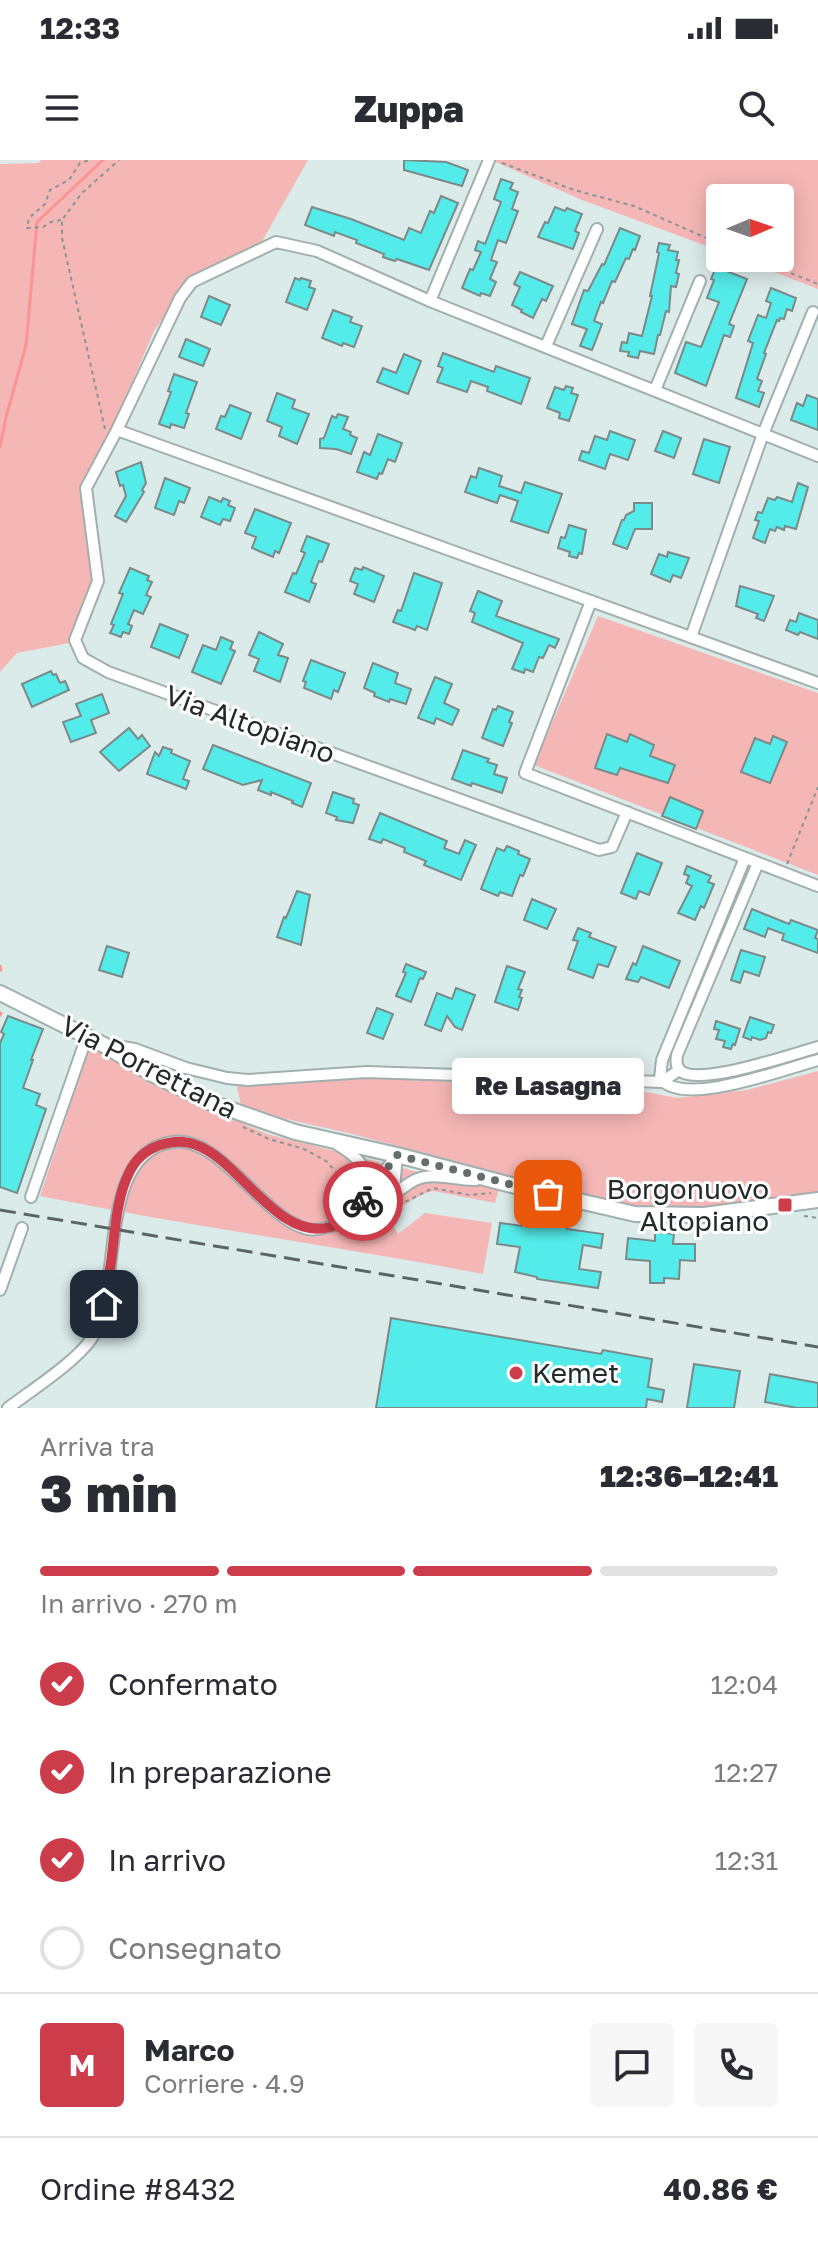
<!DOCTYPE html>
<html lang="it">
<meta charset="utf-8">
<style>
:root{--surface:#fff;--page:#f7f7f7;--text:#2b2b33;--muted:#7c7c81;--line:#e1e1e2;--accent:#cd3c4b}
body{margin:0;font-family:"Golos Text",sans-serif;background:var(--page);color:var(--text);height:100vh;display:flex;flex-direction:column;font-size:30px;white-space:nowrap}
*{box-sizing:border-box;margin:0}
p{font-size:26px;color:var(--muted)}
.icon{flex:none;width:44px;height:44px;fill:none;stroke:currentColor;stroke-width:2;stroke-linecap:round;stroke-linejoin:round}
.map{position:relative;height:1248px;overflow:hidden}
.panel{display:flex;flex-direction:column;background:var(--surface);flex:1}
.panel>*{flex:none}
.needle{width:52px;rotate:88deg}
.tools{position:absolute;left:706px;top:24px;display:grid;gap:16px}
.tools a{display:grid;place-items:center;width:88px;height:88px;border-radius:8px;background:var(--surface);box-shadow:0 4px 20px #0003;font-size:40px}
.pin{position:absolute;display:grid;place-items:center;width:68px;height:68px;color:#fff;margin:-34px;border-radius:16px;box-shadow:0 4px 12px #0006}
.courier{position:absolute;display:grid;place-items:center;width:80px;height:80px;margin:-40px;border:6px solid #cd3c4b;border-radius:50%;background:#fff;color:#222;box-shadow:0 2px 10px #0007}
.bubble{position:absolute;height:56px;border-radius:8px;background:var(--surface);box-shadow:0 4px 20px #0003;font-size:26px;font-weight:800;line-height:56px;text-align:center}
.summary em{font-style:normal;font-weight:800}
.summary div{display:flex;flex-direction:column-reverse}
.summary{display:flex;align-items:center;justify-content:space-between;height:136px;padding:0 40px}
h1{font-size:52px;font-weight:800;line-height:60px}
.bar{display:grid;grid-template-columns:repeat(4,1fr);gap:12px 8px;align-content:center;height:96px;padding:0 40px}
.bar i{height:10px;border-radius:6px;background:var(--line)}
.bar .on{background:var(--accent)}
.bar p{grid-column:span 4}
.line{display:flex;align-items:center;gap:20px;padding:0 40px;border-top:2px solid var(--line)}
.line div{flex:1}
.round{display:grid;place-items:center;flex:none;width:84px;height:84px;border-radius:8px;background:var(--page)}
ol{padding:0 40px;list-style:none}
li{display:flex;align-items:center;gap:24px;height:88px}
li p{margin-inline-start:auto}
li .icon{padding:8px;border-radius:50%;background:var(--accent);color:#fff;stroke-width:4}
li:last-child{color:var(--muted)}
li i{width:44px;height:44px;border:4px solid var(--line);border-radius:50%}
.status{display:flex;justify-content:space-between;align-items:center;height:56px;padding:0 40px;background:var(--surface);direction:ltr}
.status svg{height:22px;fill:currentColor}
header{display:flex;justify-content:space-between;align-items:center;height:104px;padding:0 40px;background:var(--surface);font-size:36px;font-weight:800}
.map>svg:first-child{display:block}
.green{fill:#f5b7b6}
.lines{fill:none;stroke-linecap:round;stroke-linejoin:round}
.stream{stroke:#fc9394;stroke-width:3}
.building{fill:#54ecea;stroke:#7b8988;stroke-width:2}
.minor-casing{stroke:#a1afaf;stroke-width:14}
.secondary-casing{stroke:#a1afaf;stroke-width:18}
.path{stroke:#899494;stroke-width:2;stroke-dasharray:4 4;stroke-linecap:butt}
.minor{stroke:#fff;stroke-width:10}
.secondary{stroke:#fff;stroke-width:14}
.rail{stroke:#5b6464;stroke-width:3;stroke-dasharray:16 8;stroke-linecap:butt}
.done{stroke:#646e6d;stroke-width:8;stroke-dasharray:0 14.4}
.route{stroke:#cd3c4b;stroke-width:10}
.poi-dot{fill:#cd3c4b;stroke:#fff;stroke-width:3}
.labels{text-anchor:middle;stroke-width:6;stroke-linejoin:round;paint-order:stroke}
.street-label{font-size:28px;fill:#242a2a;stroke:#fff}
.poi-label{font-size:28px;fill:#242a2a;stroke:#fff;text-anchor:end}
</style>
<div class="status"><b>12:33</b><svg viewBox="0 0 49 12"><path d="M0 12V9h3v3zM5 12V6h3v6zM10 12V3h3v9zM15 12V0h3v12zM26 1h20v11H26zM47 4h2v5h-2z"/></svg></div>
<header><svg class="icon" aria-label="menu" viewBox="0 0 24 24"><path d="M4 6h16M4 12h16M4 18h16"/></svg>Zuppa<svg class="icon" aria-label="search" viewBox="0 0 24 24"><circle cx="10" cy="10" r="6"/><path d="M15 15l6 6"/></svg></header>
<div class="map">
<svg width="818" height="1248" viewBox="0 0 818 1248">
<rect width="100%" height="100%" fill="#dbebea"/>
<!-- green -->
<g class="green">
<path d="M41 0H308L260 85 188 122 154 171 84 335 97 412 69 483 17 493 0 512V4L39 3Z"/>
<path d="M491 0H818V129L738 98H780V38H720V91L582 40Z"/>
<path d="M598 456 818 533V715L534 605Z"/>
<path d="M90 886 196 943 267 974 418 1012 436 1019 499 1029 495 1043 433 1031 423 1034 387 1055 398 1074 425 1053 492 1063 483 1114C336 1086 187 1066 40 1036Z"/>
<path d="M818 911V1040L688 1057 625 1046 348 973 242 949 236 923 309 916 625 928 677 938 747 930Z"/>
</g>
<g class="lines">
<!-- stream -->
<g class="stream">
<path d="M0 287 6 257 26 185 37 62 103 0"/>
<path d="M0 806 1 810"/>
<path d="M0 855 1 853"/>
</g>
</g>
<!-- building -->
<g class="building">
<path d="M404 0 446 2 468 10 462 26 404 10Z"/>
<path d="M501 19 513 23 510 29 518 32 512 49 518 51 506 83 498 80 491 100 497 102 490 119 496 122 490 136 481 133 480 136 462 128 470 109 473 110 481 92 475 90 478 81 485 84 501 42 494 39Z"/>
<path d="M441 36 458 43 429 110 397 99 395 101 383 97 384 94 356 83 357 80 335 72 334 76 305 65 312 47 351 59 404 80 409 68 421 73 430 51 434 53Z"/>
<path d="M555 47 565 51 567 48 582 54 575 71 579 73 573 89 538 77 545 62 548 63Z"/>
<path d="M620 68 640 76 635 90 633 89 629 99 626 98 615 122 612 121 603 143 601 142 594 161 602 164 592 190 580 186 587 169 572 164 584 130 588 131 602 104 604 105Z"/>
<path d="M659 83 670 85 668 90 678 92 676 100H679L676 113 679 114 676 127 671 126 669 152 666 151 660 175H658L654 194 640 191 638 198 628 196 629 192 620 191 622 182 627 183 629 173 642 176 652 136H650L659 93 657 92Z"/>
<path d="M716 107 747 119 729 164 734 166 730 177 724 175 706 226 675 213 686 182 701 187 719 142 707 138 714 120 711 119Z"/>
<path d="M520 112 553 126 546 141 542 139 533 158 521 152 522 150 512 145 520 127 514 124Z"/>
<path d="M295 118 300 120 301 118 311 121 309 127 315 129 307 150 286 142Z"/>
<path d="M771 128 796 138 792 151 787 149 784 159 780 158 779 161 777 160 764 193 766 194 757 219 762 221 758 231 764 233 759 247 736 238 753 183 748 181 758 155 766 158 771 143 766 141Z"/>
<path d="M209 136 230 145 221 165 201 157Z"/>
<path d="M333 150 352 157 350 162 362 166 354 187 343 183 342 186 322 178Z"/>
<path d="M186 179 210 189 203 206 179 197Z"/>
<path d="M443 193 494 212 496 206 530 218 521 244 487 231 488 227 471 221 467 232 437 222 443 208 438 206Z"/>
<path d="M404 194 421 201 408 234 377 222 383 208 396 213Z"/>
<path d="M174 214 197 222 186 253 189 254 184 268 171 264 170 268 159 264 171 232 168 231Z"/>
<path d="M566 226 573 228 571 233 578 235 569 261 559 258 560 253 547 248 555 227 564 230Z"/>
<path d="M277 233 295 240 292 248 309 254 297 284 279 276 282 267 267 261Z"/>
<path d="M807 235 818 239V270L791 260 797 243 803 246Z"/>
<path d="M230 245 251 253 241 279 216 269 221 256 225 257Z"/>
<path d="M338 254 348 257 343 269 351 272 350 275 357 278 351 294 336 289 320 288V279L324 278 332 256 336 258Z"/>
<path d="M610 271 635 280 628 300 610 294 605 309 579 300 582 291 589 293 595 276 607 280Z"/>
<path d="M663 271 681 278 674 298 655 291Z"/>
<path d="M378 274 402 283 395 302 388 299 382 314 379 313 377 319 357 312 364 292 370 295Z"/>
<path d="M704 279 730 287 719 323 693 314Z"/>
<path d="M141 302 146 323 142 330 144 332 126 362 115 356 126 336 123 325 120 326 116 312Z"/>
<path d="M479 308 502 316 499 326 521 333 525 322 562 334 548 373 511 361 518 341 500 335 497 343 465 332 471 316 476 318Z"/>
<path d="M165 318 190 328 184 343 179 341 174 355 155 348Z"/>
<path d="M798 323 808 327 796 369 785 366 784 370 777 367 775 371 770 369 765 383 753 378 759 361 755 360 758 352 762 353 768 338 775 340 777 337 792 342Z"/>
<path d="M209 337 221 342 223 338 230 341 228 345 235 348 230 361 223 359 220 365 201 357Z"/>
<path d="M634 343H652V369H635L627 389 613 384 622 360H624L626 355 634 351Z"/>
<path d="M255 349 291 363 279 393 275 391 273 397 252 388 256 377 245 373Z"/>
<path d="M569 365 586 370 582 394 579 393 577 398 569 396 570 392 558 388 561 377 565 378Z"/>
<path d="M307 376 329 384 322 402 319 401 311 422 316 424 309 442 285 432 293 413 296 414 305 393 301 391Z"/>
<path d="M668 392 689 398 681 418 673 415 670 422 651 414 659 394 667 397Z"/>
<path d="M363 407 384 416 374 442 354 434 358 424 350 421 355 408 362 410Z"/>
<path d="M130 408 149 416 147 420 152 422 146 435 151 437 143 454 134 450 128 464 132 466 129 474 123 472 121 477 110 473 114 465 111 464 123 434 119 433Z"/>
<path d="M414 413 442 423 427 470 417 466 415 470 393 462 398 450 401 451Z"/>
<path d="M740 426 774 436 764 461 756 458 758 454 736 446Z"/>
<path d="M478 431 502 441 496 456 559 479 555 488 549 485 543 498 539 497 533 512 525 509 524 513 512 509 523 483 472 462 475 453 470 451Z"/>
<path d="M799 453 818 460V479L800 472 798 475 786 470 790 460 796 462Z"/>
<path d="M160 464 188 475 179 498 151 487Z"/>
<path d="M259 472 283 484 278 495 288 498 280 522 254 511 259 499 249 495Z"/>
<path d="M221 477 233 482 230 489 235 491 221 524 192 512 203 485 216 490Z"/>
<path d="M311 500 345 513 338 532 334 530 331 539 304 528 306 522 303 521Z"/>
<path d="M373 503 398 513 395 523 411 529 406 544 390 539 389 542 374 536 375 533 364 528Z"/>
<path d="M51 511 53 515 56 514 60 523 65 521 69 530 32 547 22 524Z"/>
<path d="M435 517 452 524 444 543 459 550 452 565 436 558 434 564 418 558Z"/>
<path d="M102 534 109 553 91 560 96 573 71 582 63 562 81 556 76 544Z"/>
<path d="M498 546 513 552 509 562 512 563 503 586 482 578 493 549 496 550Z"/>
<path d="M129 568 138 579 142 575 150 586 119 611 100 592Z"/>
<path d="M607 574 627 582 630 574 654 585 650 596 675 605 668 623 620 608 617 615 595 608Z"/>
<path d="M773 576 787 582 770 623 741 612 755 578 770 584Z"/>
<path d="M213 585 311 623 302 647 292 643 293 641 271 632V635L258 630 262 620 243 625 203 609Z"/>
<path d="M163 587 172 590 171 593 190 601 183 619 189 621 186 629 147 614 155 592 159 596Z"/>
<path d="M463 590 489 599 487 602 497 605 494 614 507 618 502 633 472 623 471 626 452 619Z"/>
<path d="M333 632 354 639 353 643 359 645 353 663 336 660 337 657 326 653Z"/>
<path d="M670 637 703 651 696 669 662 656Z"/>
<path d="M380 653 447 681 444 688 459 694 465 680 476 685 461 720 424 705 426 701 404 692 405 688 383 679 381 683 369 679Z"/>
<path d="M507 686 519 691 518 694 530 699 523 716 520 715 512 736 500 732 498 736 481 729 497 688 504 691Z"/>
<path d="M637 693 662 703 649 735 639 731 636 739 621 733Z"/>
<path d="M687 706 711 716 708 722 714 724 704 748 701 746 695 760 678 753 692 726 686 723 689 716 684 714Z"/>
<path d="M297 731 310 735 301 785 277 777 284 757 286 758Z"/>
<path d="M532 739 556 749 547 769 524 760Z"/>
<path d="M752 749 789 764 791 760 818 770 815 778 818 779V793L782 780 784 774 768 768 765 777 744 769Z"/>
<path d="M578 768 591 773 589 777 616 787 608 807 598 804 593 818 568 809 578 781 573 780Z"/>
<path d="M107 786 129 793 122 817 99 810Z"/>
<path d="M643 786 680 801 669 828 641 817 638 822 626 819 633 803 636 805Z"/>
<path d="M741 790 765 797 759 816 744 811 740 823 731 820Z"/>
<path d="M406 804 426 812 423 819 420 818 411 842 396 836 406 813 403 812Z"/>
<path d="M507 806 525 812 518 829 522 830 519 837 522 838 518 850 495 842Z"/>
<path d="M456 828 475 835 462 870 455 867 447 856 441 871 425 865 437 833 452 839Z"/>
<path d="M377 848 393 854 383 879 367 873Z"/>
<path d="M8 856 43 869 31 900H33L23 928 40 934 36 945 46 949 17 1033 0 1027V883L4 874 1 872Z"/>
<path d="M750 857 774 865 771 873 768 872 766 878 760 880 752 877 751 880 743 877Z"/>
<path d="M716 861 740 869 735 885 733 884 731 889 723 887 725 881 716 879 719 870 714 869Z"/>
<path d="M525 1051 569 1059 567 1069 603 1074 601 1088 583 1085 579 1109 601 1112 598 1128 537 1119V1117L515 1112 520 1087 497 1084 500 1063 522 1066Z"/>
<path d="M655 1072 674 1074 673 1084H695V1101L680 1100 679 1119 664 1118V1123H650V1101L626 1099 628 1078 655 1081Z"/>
<path d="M391 1158 601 1194 603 1190 652 1199 648 1227 664 1230 662 1242 647 1239 646 1248H376Z"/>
<path d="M694 1204 740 1211 734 1248H687Z"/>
<path d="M770 1214 818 1223V1248H797L765 1242Z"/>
</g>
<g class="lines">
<defs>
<g id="minor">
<path d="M430 141 489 0"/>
<path d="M546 186 597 69"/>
<path d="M655 230 700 121"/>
<path d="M117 270 818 523"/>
<path d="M591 441 525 613 818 726"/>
<path d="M691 477 763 274 813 152"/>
<path d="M627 652 612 687 599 690 108 512 83 498 75 480 98 421 86 328 117 270 180 138 192 122 276 82 317 91 430 141 818 296"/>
<path d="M745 698 662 900 660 918C682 949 786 908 818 900"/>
<path d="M758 703 677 895C676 902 676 908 682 912 703 925 793 894 818 887"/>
<path d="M110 885 135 889 186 908 227 918 248 920 366 912 662 922 679 910"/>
<path d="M338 985C358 997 370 1008 366 1032"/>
<path d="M390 1035 394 1028 397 995"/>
<path d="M31 1037 87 876"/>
<path d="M352 1054 397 995"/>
<path d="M0 1130 22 1068"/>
<path d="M8 1248C33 1229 81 1199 95 1173 122 1121 98 993 172 982 221 975 261 1057 307 1069 328 1074 372 1048 390 1037 399 1031 407 1024 415 1020 434 1011 456 1021 476 1020"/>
</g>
<path id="secondary" d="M0 833 104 885 152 914 209 942 295 972 397 995 519 1027 635 1054 704 1055 818 1040"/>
</defs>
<!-- minor casing -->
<use href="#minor" class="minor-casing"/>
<!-- secondary casing -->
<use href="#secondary" class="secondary-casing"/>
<!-- path -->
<g class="path">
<path d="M502 3 574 30 634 46 720 84"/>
<path d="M61 60 51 62 43 67 27 68 29 58 45 44 50 30 69 20 80 3 90 0"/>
<path d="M754 98 818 124"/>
<path d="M105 269 62 78V60L82 33 119 0"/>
<path d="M787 704 818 627"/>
<path d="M243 967 269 979 304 989 326 1001 349 1026 356 1032"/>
<path d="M391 1049 433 1028 470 1035 491 1033"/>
<path d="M804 1056 818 1058"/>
</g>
<!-- minor -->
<use href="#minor" class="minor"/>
<!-- secondary -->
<use href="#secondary" class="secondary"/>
<!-- rail -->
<path class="rail" d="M0 1050 818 1187"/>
</g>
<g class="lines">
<!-- done -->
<path class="done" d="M363 1041 397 995 548 1034"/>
<!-- route -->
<path class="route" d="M104 1144C106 1130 109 1116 111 1102 115 1073 116 1039 129 1013 135 1000 146 990 160 985 172 981 184 980 196 985 240 1000 278 1082 330 1067 345 1062 355 1053 363 1041"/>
</g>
<!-- markers -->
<g class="poi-dot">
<rect x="777" y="1037" width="16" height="16" rx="4"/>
<circle cx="516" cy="1213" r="8"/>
</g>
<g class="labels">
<!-- street labels -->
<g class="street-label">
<text transform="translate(250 564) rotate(20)" y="10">Via Altopiano</text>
<text transform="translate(149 907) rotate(27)" y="10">Via Porrettana</text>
</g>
<!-- poi labels -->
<g class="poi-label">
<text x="769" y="1039">Borgonuovo<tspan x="769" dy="32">Altopiano</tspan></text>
<text x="532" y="1223" text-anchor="start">Kemet</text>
</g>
</g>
</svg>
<div class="tools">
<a><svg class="needle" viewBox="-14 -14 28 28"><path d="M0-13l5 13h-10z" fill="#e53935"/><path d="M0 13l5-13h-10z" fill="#7c7c81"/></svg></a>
</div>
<div class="pin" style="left:548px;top:1034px;background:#ea580c"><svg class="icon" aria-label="bag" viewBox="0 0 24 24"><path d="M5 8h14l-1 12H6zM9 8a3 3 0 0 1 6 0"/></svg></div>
<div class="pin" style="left:104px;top:1144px;background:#1f2937"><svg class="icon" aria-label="home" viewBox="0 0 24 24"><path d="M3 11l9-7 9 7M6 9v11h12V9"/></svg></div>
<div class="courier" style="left:363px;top:1041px"><svg class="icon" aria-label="bike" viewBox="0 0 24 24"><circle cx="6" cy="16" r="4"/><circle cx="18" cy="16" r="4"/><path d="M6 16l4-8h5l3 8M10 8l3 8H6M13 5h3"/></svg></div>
<div class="bubble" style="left:452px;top:898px;width:192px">Re Lasagna</div>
</div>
<section class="panel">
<div class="summary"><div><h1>3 min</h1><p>Arriva tra</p></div><em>12:36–12:41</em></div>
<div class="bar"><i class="on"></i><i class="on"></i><i class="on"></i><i></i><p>In arrivo · 270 m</p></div>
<ol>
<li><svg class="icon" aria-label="check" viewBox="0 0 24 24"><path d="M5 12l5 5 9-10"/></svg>Confermato<p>12:04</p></li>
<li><svg class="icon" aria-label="check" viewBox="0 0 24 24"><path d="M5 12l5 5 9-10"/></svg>In preparazione<p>12:27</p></li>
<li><svg class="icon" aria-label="check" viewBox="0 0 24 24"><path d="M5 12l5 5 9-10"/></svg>In arrivo<p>12:31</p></li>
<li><i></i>Consegnato</li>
</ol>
<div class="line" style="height:144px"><b class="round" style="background:var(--accent);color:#fff">M</b><div><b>Marco</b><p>Corriere · 4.9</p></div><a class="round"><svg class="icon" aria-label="chat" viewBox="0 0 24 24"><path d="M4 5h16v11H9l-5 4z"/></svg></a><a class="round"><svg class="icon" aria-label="phone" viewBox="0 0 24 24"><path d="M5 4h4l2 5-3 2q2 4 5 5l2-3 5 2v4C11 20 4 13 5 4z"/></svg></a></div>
<div class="line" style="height:104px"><div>Ordine #8432</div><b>40.86 €</b></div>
</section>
